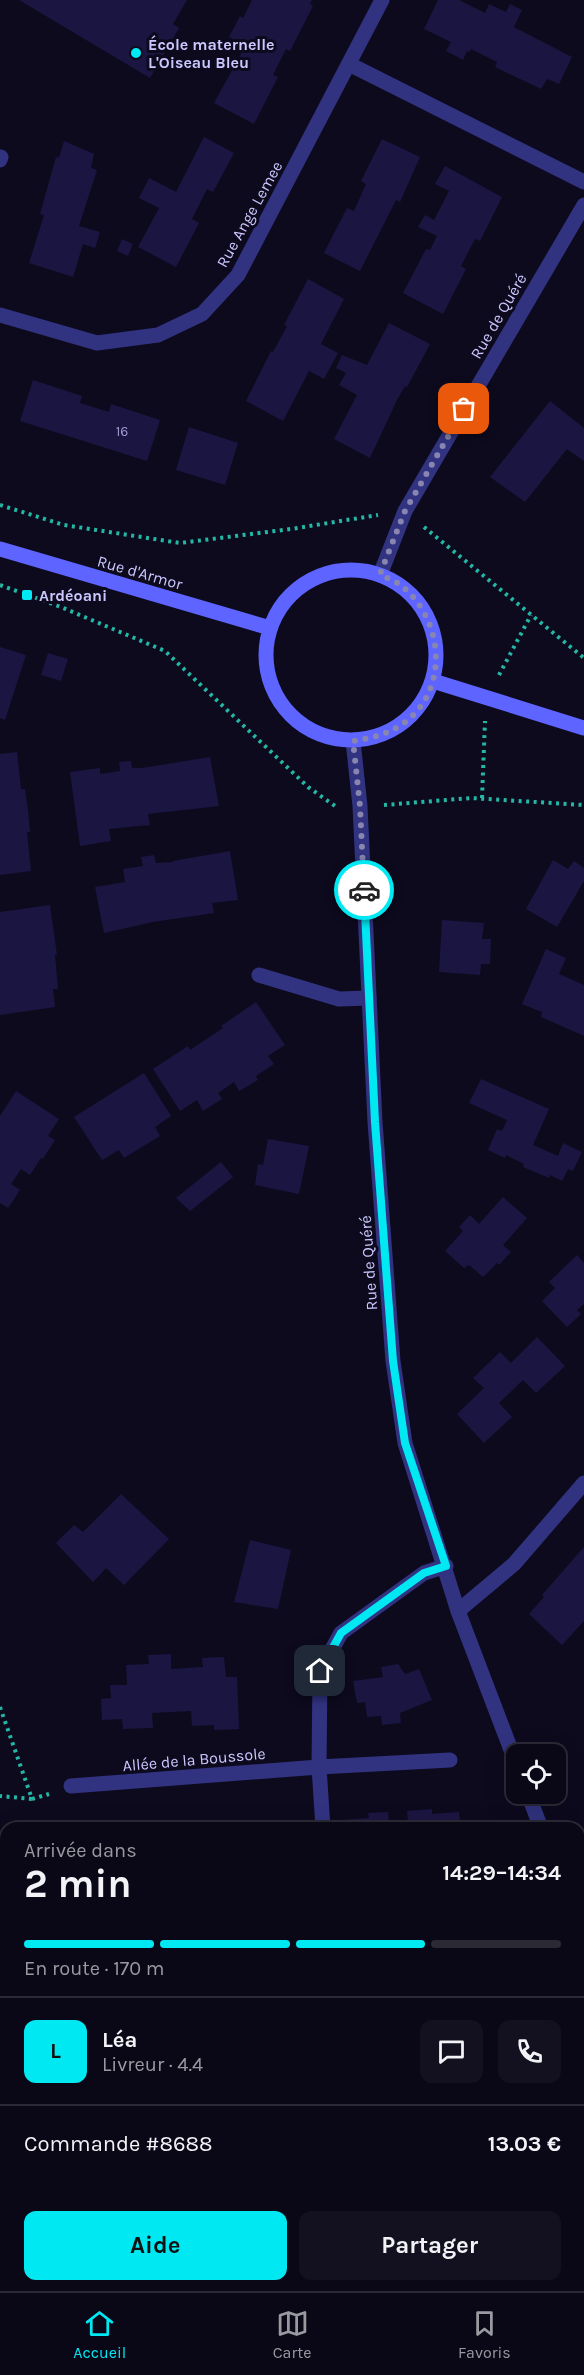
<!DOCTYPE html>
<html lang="fr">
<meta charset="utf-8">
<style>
:root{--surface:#0a0816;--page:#13111f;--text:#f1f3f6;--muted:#999aa1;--line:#2a2935;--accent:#00e8f2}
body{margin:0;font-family:Karla,sans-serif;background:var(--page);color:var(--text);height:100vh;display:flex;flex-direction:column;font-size:22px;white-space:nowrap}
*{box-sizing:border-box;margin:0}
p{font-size:20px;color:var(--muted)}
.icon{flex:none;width:33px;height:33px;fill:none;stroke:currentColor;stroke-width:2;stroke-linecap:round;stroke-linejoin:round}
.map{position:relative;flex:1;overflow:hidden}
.sheet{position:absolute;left:0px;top:1822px;width:585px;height:470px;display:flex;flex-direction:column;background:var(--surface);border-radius:18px 18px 0 0;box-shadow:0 6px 24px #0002,0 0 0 2px var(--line)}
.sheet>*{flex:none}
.fabs{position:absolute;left:506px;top:1744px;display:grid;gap:12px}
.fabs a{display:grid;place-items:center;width:60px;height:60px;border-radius:12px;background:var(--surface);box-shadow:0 6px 24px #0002,0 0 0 2px var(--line);font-size:30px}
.pin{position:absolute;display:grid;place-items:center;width:51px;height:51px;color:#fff;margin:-26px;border-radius:12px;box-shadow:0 3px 9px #0006}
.courier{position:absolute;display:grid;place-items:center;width:60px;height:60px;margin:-30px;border:4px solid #00e8f2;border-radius:50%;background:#fff;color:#222;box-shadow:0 2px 8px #0007}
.summary em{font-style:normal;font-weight:700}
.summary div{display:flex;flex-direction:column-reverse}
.summary{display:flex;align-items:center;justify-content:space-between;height:102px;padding:0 24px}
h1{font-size:39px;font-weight:700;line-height:45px}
.bar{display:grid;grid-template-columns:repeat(4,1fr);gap:9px 6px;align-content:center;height:72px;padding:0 24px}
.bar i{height:8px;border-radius:4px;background:var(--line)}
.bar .selected{background:var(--accent)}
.bar p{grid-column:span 4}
.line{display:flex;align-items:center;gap:15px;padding:0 24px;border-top:2px solid var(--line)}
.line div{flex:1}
.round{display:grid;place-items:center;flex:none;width:63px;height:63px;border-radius:12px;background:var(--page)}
.action{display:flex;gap:12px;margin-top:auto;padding:12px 24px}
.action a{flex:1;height:69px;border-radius:12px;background:var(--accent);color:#111;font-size:24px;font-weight:700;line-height:69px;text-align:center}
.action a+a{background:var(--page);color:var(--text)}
.tab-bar{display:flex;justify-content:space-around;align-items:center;height:84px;border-top:2px solid var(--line);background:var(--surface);font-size:16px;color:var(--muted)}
.tab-bar a{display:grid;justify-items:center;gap:3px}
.tab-bar .selected{color:var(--accent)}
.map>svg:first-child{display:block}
.building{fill:#1b1541}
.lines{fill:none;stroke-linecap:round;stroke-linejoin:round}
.path{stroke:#24b7a6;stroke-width:4;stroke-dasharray:3 4.5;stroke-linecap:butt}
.service{stroke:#313381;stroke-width:15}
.minor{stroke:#313381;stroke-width:15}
.secondary{stroke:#5e64ff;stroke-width:15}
.done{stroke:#8885b0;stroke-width:6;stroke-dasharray:0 10.8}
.route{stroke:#00e8f2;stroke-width:8}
.poi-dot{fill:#00e8f2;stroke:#0d0a1e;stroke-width:2}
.labels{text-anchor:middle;stroke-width:6;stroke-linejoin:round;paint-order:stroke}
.number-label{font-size:14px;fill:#9f9ad0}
.poi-label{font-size:16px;font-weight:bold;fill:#cbc7ff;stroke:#0d0a1e;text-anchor:start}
.street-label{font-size:16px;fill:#cbc7ff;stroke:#0d0a1e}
</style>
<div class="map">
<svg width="584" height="2291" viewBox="0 0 584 2291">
<rect width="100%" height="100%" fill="#0d0a1e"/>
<!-- building -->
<g class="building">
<path d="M19 0H187L173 24 179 28 150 78Z"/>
<path d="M252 0H312L310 4 313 6 290 51 286 49 273 75 278 77 254 124 214 103 246 45 229 37 240 16 243 18Z"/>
<path d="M438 0H459L485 13 489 4 506 12 510 4 522 10 514 27 572 57 559 84 547 79 541 89 495 67 497 62 471 49 469 52 467 51 463 60 446 51 451 42 424 29Z"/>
<path d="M204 137 234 153 213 192 207 189 192 219 199 223 176 267 138 247 159 208 139 198 149 178 176 192Z"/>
<path d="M382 139 420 157 400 202 396 200 360 271 324 253 347 208 354 211 366 184 361 181Z"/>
<path d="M64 141 94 154 91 168 97 170 79 226 100 232 95 248 83 244 73 277 29 263 44 215 40 214 56 157 59 158Z"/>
<path d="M445 166 502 197 480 241 475 239 461 266 466 269 443 314 403 293 426 249 430 250 437 236 418 227 425 215 434 220 449 191 435 184Z"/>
<path d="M122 239 133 244 128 256 117 251Z"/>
<path d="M308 279 344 299 321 344 338 353 324 379 309 371 283 421 246 401 271 351 273 352 287 326 284 325Z"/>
<path d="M389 323 430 344 407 387 405 386 397 400 370 458 334 439 357 395 339 385 346 373 336 368 342 355 367 365Z"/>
<path d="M33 380 82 396 80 403 109 412 111 404 160 420 147 461 20 421Z"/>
<path d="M550 401 584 428V461L567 449 525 502 490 477Z"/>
<path d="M189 427 238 443 225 485 176 470Z"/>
<path d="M0 647 26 655 5 720 0 718Z"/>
<path d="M48 653 68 659 61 681 41 675Z"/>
<path d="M17 752 21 789H25L28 810 30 832H27L31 871 0 875V754Z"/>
<path d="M210 757 219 806 148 814 150 825 109 829 111 841 80 846 70 772 100 768V774L120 771 119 762 131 761 132 768H142Z"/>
<path d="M230 851 238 900 212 903 214 913 153 922 104 933 95 887 125 882 123 869 143 866 141 857 154 855 156 863 173 862V861Z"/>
<path d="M553 860 568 869 574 861 584 868V881L557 927 526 909Z"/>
<path d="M50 905 57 955H55L58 989H53L55 1007 0 1015V912Z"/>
<path d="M442 920 484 923 482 939H491L490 964H481L480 975 439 972Z"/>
<path d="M546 949 566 958 559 974 584 985V1036L541 1017 542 1012 522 1004Z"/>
<path d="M256 1002 285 1045 268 1056 274 1064 256 1076 258 1080 239 1091 234 1082 218 1093 222 1099 203 1111 197 1100 180 1111 153 1069 188 1046 190 1050 223 1028 221 1026Z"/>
<path d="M144 1073 171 1116 155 1127 160 1136 124 1158 119 1150 102 1160 74 1117Z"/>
<path d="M481 1079 549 1109 533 1145 558 1156 563 1143 582 1152 573 1171 568 1169 562 1181 550 1175 549 1178 523 1167 524 1164 506 1155 505 1158 488 1150 497 1129 502 1131 507 1120 469 1103Z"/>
<path d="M16 1091 59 1119 48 1136 55 1140 43 1159 41 1158 30 1175 21 1169 11 1184 20 1190 8 1208 0 1203V1116Z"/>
<path d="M268 1139 309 1146 299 1194 255 1185 258 1164 263 1165Z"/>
<path d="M221 1162 233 1177 190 1211 176 1198Z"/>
<path d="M503 1197 527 1218 503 1245 511 1252 499 1265 497 1263 483 1277 469 1265 464 1268 445 1251 463 1231 459 1227 470 1215 479 1224Z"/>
<path d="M577 1255 584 1263V1304L577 1310 581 1314 567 1327 542 1301 555 1288 549 1282Z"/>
<path d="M537 1337 565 1366 536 1393 523 1380 499 1403 512 1417 484 1443 457 1414 484 1388 473 1378 500 1352 511 1363Z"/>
<path d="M121 1494 169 1539 124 1585 106 1568 93 1582 56 1543 74 1525 83 1532Z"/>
<path d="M250 1540 291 1550 278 1609 234 1602Z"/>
<path d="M584 1547V1621L562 1645 529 1614 544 1597 542 1595Z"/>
<path d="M171 1654V1669L203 1667 202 1658 224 1657 226 1677H237L239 1729 214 1730V1725L192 1726 191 1711 152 1713 153 1728 123 1729 122 1719 102 1720 101 1699 111 1698 110 1685H127L126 1665 149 1664 148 1655Z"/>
<path d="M398 1664 405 1674 419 1669 432 1700 400 1713 401 1723 382 1725 381 1716 367 1717 365 1702 357 1703 353 1681 383 1677 381 1667Z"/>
<path d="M432 1809V1814L459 1812 460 1823H464V1828H340L339 1820 369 1818 368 1813 388 1812 389 1822 408 1821 407 1811Z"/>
<path d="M159 1820V1828H106V1823Z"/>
<path d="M217 1822V1828H187V1823Z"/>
<path d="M272 1823V1828H253V1824Z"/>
<path d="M584 2244V2270L579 2271V2245Z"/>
<rect x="376" y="2286" width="13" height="5"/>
</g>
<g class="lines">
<!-- path -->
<g class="path">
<path d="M0 505 64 525 180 543 291 529 378 515"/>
<path d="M424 527 584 658"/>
<path d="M0 585 61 607 165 651 308 787 335 806"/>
<path d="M499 675 531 615"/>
<path d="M482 798 485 721"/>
<path d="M384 805 471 798 584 805"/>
<path d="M0 1707 32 1799 0 1796"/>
<path d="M32 1799 49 1794"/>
</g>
<!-- service -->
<path class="service" d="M259 975 339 999 369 998"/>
<!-- minor -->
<g class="minor">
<path d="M349 64 584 182"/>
<path d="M0 160 1 157"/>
<path d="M0 315 97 343 158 335 202 314 238 275 382 0"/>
<path d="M380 575 405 511 584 205"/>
<path d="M353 741 360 806 375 1122 393 1361 405 1443 458 1611 516 1763"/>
<path d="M458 1611 514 1564 584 1483"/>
<path d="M71 1786 319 1767 450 1760"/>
<path d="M528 1794 541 1828"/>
<path d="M323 1828 319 1767 320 1671 341 1633 424 1573 446 1566"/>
<path d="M579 1929 584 1942"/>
<path d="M579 2163H584"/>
<path d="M0 2173H6"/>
<path d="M121 2286 122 2291"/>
<path d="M357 2286V2291"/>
</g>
<!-- secondary -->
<g class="secondary">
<path d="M0 549 270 628"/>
<circle cx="351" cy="655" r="85"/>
<path d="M433 681 584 728"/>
</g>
</g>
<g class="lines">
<!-- done -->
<path class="done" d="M364 890 360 806 353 741C371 738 386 735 401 725 449 693 445 623 404 588 398 582 388 579 380 574L405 511 464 409"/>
<!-- route -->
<path class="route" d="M320 1671 341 1633 424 1573 446 1566 405 1443 393 1361 375 1122 364 890"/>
</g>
<!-- markers -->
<g class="poi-dot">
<circle cx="136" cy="53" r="6"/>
<rect x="21" y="589" width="12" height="12" rx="3"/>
</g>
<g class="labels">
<!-- number labels -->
<g class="number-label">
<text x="122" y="436">16</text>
</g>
<!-- poi labels -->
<g class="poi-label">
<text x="148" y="50">École maternelle<tspan x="148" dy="18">L'Oiseau Bleu</tspan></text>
<text x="39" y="601">Ardéoani</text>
</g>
<!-- street labels -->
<g class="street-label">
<text transform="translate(249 214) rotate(-61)" y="6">Rue Ange Lemee</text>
<text transform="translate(498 316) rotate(-60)" y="6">Rue de Quéré</text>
<text transform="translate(140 572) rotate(16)" y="6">Rue d'Armor</text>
<text transform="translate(368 1263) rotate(-94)" y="6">Rue de Quéré</text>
<text transform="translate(194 1759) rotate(-5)" y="6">Allée de la Boussole</text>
</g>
</g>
</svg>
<div class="fabs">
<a><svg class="icon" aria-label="locate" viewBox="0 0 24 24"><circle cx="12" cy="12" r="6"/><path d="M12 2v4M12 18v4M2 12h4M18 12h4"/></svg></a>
</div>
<div class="pin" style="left:464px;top:409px;background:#ea580c"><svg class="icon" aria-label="bag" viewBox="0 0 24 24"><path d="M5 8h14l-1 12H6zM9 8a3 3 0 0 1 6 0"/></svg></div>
<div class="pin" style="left:320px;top:1671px;background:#1f2937"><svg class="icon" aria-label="home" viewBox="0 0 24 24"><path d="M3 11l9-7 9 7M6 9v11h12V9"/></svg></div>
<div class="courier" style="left:364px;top:890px"><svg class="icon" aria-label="car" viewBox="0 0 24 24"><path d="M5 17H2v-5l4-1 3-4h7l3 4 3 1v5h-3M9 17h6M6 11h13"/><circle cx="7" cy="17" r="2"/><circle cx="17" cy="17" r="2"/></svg></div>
<section class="sheet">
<div class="summary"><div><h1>2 min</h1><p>Arrivée dans</p></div><em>14:29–14:34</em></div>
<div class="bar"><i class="selected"></i><i class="selected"></i><i class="selected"></i><i></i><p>En route · 170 m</p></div>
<div class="line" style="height:108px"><b class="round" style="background:var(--accent);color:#111">L</b><div><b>Léa</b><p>Livreur · 4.4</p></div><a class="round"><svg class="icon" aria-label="chat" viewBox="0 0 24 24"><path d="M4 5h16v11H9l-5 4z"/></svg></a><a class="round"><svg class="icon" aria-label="phone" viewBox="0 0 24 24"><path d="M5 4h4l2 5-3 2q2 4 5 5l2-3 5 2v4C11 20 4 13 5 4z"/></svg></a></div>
<div class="line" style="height:78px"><div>Commande #8688</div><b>13.03 €</b></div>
<div class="action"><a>Aide</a><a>Partager</a></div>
</section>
</div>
<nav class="tab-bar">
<a class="selected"><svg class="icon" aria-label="home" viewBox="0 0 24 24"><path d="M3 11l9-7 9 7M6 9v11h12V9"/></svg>Accueil</a>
<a><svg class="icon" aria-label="map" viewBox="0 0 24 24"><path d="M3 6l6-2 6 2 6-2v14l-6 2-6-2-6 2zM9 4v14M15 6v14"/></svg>Carte</a>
<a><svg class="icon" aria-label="saved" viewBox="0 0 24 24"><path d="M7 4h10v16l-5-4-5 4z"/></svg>Favoris</a>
</nav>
